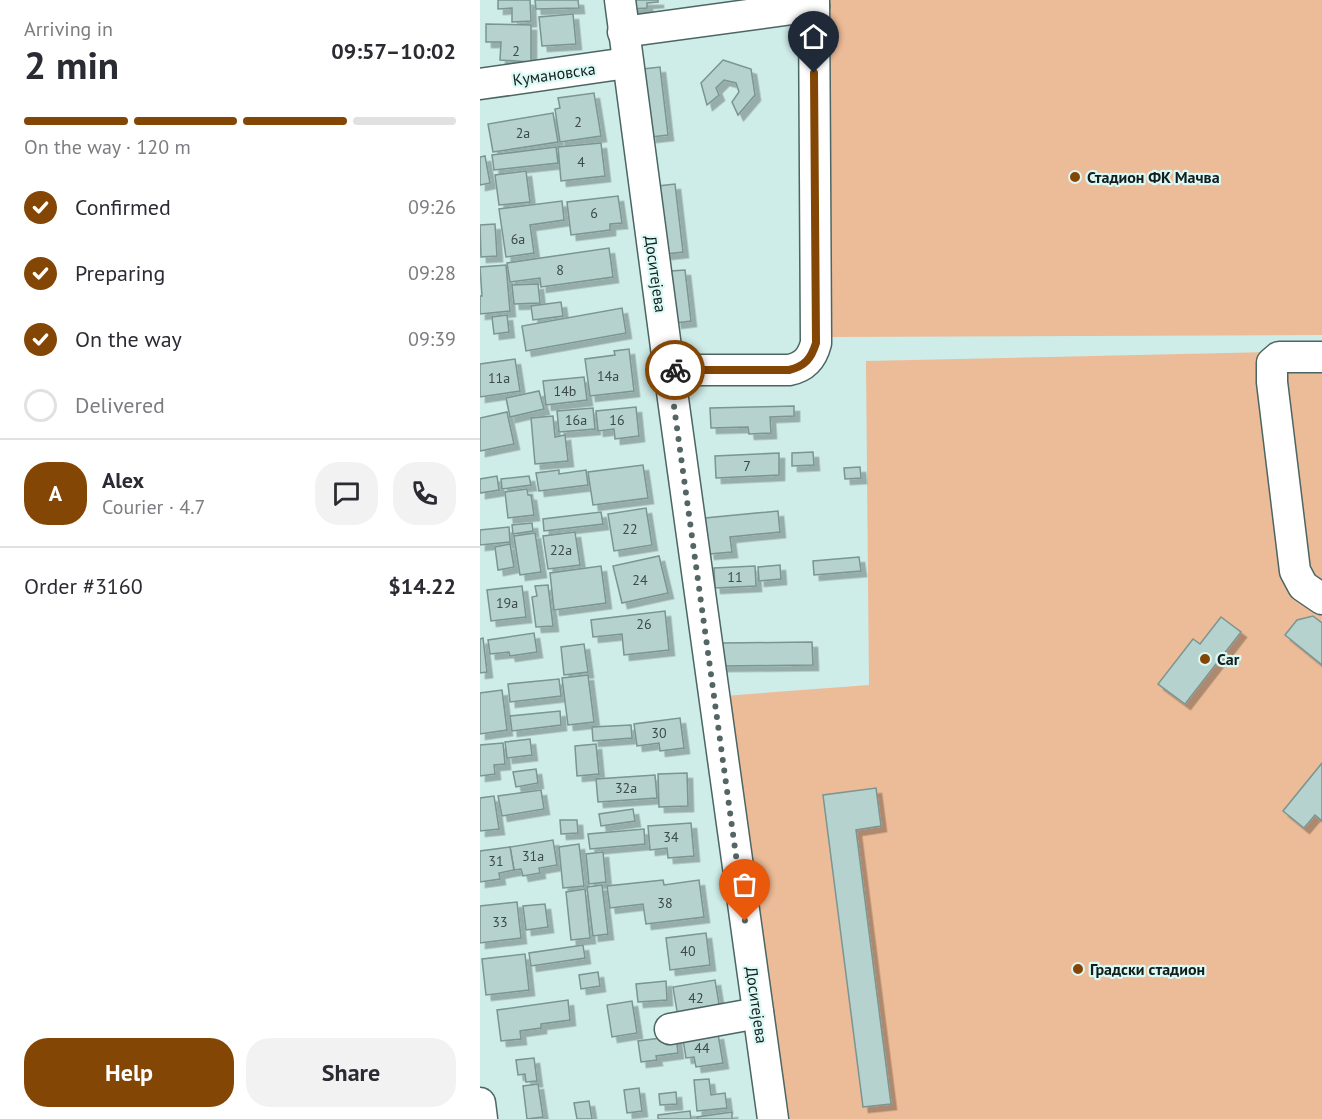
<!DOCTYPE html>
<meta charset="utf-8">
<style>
:root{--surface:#fff;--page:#f2f2f3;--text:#2b2b33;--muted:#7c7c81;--line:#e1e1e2;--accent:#834604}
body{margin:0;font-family:"PT Sans",sans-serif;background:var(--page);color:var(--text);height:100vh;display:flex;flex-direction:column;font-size:22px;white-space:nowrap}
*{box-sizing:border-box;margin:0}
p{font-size:20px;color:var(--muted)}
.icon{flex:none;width:33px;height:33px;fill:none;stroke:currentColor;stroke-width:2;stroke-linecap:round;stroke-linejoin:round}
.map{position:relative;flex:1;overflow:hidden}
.side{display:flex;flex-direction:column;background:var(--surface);width:480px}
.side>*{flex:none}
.pin{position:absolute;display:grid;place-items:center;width:51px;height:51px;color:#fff;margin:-62px -26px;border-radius:50% 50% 50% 0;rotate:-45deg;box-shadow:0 0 6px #0007}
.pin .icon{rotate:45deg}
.courier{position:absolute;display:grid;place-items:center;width:60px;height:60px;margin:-30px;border:4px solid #834604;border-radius:50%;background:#fff;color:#222;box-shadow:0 2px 8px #0007}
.head em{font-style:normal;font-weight:700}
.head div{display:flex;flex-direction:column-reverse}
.head{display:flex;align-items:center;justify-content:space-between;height:102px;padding:0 24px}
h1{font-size:39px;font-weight:700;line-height:45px}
.bar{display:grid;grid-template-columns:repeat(4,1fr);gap:9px 6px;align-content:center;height:72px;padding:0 24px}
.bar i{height:8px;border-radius:4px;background:var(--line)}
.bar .active{background:var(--accent)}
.bar p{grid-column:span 4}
.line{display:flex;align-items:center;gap:15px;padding:0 24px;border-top:2px solid var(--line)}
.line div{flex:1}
.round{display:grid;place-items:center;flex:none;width:63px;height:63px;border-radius:24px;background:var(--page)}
ol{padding:0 24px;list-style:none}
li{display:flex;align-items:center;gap:18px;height:66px}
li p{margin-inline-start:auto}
li .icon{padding:6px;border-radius:50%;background:var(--accent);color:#fff;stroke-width:4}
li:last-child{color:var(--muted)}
li i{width:33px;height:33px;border:3px solid var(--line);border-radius:50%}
.action{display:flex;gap:12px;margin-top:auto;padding:12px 24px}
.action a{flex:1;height:69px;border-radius:24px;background:var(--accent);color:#fff;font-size:24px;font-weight:700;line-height:69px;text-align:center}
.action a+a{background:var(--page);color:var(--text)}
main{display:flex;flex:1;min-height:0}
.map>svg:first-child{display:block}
.green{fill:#ecbb97}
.building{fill:#b5d2ce;stroke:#7a9592;stroke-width:1.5;filter:url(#shadow)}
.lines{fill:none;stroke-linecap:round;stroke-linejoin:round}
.minor-casing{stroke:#4c6663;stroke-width:33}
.minor{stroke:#fff;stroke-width:30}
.done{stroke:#546664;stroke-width:6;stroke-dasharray:0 10.8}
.route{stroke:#834604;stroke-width:8}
.poi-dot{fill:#834604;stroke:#dbf9f5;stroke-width:2}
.labels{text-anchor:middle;stroke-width:4.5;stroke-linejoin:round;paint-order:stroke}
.number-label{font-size:14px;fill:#3c4b49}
.street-label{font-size:16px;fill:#131e1d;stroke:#dbf9f5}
.poi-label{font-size:16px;font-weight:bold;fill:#131e1d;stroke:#dbf9f5;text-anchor:start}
</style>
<main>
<section class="side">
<div class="head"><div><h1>2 min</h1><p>Arriving in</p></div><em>09:57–10:02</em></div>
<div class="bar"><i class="active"></i><i class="active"></i><i class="active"></i><i></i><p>On the way · 120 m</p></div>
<ol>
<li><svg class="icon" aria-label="check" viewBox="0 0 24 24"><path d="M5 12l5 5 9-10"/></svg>Confirmed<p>09:26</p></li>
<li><svg class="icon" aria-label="check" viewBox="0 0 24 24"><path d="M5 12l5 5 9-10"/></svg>Preparing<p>09:28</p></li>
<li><svg class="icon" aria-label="check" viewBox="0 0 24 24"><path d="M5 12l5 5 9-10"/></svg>On the way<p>09:39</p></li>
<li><i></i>Delivered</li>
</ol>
<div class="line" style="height:108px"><b class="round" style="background:var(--accent);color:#fff">A</b><div><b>Alex</b><p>Courier · 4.7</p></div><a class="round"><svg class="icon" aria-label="chat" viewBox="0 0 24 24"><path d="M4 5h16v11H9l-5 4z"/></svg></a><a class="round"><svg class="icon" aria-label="phone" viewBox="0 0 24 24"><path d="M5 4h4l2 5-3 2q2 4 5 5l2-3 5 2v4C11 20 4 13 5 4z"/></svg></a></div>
<div class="line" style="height:78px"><div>Order #3160</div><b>$14.22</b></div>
<div class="action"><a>Help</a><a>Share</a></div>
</section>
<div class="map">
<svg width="842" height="1119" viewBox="0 0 842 1119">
<defs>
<filter id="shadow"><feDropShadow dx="5.5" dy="5.5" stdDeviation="0" flood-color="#0004"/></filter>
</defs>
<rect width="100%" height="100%" fill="#ceece8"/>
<!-- green -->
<g class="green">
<path d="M348 0H842V335L348 337Z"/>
<path d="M842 351V1119H308L244 696 389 685 386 361Z"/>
</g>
<!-- building -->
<g class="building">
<path d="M18 0H50L51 21 32 22V8L18 9Z"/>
<path d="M55 0H98L99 8 56 9Z"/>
<path d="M149 0H178V2L167 3V8L150 9Z"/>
<path d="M93 14 96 44 62 46 59 17Z"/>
<path d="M6 24 51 25V62L20 60 21 42H6Z"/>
<path d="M243 60 271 69 275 95 258 115 252 102 259 92 256 83 244 80 236 88 239 95 227 105 221 83Z"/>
<path d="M180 67 188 135 171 137 163 69Z"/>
<path d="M114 93 121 136 80 142 75 109 80 108 78 98Z"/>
<path d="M73 113 78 142 13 152 8 124Z"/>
<path d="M121 143 125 176 81 181 78 147Z"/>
<path d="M76 147 78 163 14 170 12 155Z"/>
<path d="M5 156 10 183 0 185V157Z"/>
<path d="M46 171 50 202 19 205 15 175Z"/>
<path d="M195 184 203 252 186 254 178 186Z"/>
<path d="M138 196 142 223 130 224V230L91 235 87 202Z"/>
<path d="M82 201 84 220 50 225 54 253 26 257 19 209Z"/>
<path d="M15 224 17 256 1 257 0 225Z"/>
<path d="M129 248 133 277 61 287 60 278 30 282 27 263Z"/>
<path d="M26 265 30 311 0 314V296H2L0 267Z"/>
<path d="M205 270 211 321 196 323 191 271Z"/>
<path d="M58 284 60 303 34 304 32 285Z"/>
<path d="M81 302 83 316 53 320 51 306Z"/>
<path d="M142 308 146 333 46 351 42 326Z"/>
<path d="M27 315 29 332 14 334 12 317Z"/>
<path d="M149 349 154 391 110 396 105 359 135 355 134 351Z"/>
<path d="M35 359 40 391 0 397V364Z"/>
<path d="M104 377 107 400 66 405 63 381Z"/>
<path d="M59 391 64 409 30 417 26 398Z"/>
<path d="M314 406V416L290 417 291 433 269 434 268 427 231 428 230 408Z"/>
<path d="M156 407 159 436 135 439 134 429 118 431 116 411Z"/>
<path d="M113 408 115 429 79 432 77 411Z"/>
<path d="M27 412 34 444 0 451V418Z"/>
<path d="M73 416 75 437 85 435 88 461 55 464 51 418Z"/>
<path d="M333 452 334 465 312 466V453Z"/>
<path d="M299 453V475L236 478 235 456Z"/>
<path d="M163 465 168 498 113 505 108 472Z"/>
<path d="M380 467 381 478 365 479 364 468Z"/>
<path d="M79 470V474L106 470 108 485 59 491 56 473Z"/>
<path d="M17 476 19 490 0 493V479Z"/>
<path d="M49 476 51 485 22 489 21 479Z"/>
<path d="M47 489 48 495H51L54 515 28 518 25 492Z"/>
<path d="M166 508 172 545 134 551 128 514Z"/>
<path d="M298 511 300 532 250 537 252 552 229 554 225 518Z"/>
<path d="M121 512 123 524 64 531 63 519Z"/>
<path d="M52 523 53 531 33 534 32 525Z"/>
<path d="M29 527 30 542 0 545V530Z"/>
<path d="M95 532 100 565 68 569 63 536Z"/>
<path d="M55 533 61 572 40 575 34 536Z"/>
<path d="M30 544 34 567 18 570 15 547Z"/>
<path d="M179 556 188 593 142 603 133 566Z"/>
<path d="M379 557 381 571 334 575 333 561Z"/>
<path d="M300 565 301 579 279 581 278 567Z"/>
<path d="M121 566 126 603 74 610 70 573Z"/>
<path d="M275 566 276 586 235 588 234 568Z"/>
<path d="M68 585 73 626 56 627 52 597 57 596 55 586Z"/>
<path d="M42 586 46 617 11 621 7 590Z"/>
<path d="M185 611 189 650 144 655 142 634 113 637 111 620Z"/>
<path d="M833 616 842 623V665L805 635 817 620Z"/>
<path d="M741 617 761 632 705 704 678 684 713 639 720 644Z"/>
<path d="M54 633 57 652 30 656 29 652 10 654 8 640Z"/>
<path d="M3 638 7 672 0 673V639Z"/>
<path d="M332 642 333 665 242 666V643Z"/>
<path d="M104 644 108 672 84 675 81 647Z"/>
<path d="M108 675 114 722 88 725 82 678Z"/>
<path d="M79 679 81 696 30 702 28 684Z"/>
<path d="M22 690 27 730 0 734V693Z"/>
<path d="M80 711 81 725 32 731 30 716Z"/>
<path d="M200 718 204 748 180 751 179 743 157 746 154 724Z"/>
<path d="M151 725 152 738 113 741 112 727Z"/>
<path d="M50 739 52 755 27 758 25 742Z"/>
<path d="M23 743 25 764 14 765 15 774 0 776V745Z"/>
<path d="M116 744 119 774 97 776 95 746Z"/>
<path d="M842 763V821L835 815 824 828 803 811Z"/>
<path d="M56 769 58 783 36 787 33 772Z"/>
<path d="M207 773 208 806 179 807 178 774Z"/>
<path d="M175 775 177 798 118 802 116 779Z"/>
<path d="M396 788 401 826 376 830 411 1104 383 1107 343 795Z"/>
<path d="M61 790 64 809 22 816 18 796Z"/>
<path d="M14 796 19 829 0 831V798Z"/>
<path d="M153 809 155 821 121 826 119 814Z"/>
<path d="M80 820H97L98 833 81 834Z"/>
<path d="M211 823 214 856 188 858 187 848 170 850 168 826Z"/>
<path d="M164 829 165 844 110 849 108 834Z"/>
<path d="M73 840 77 865 59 868 60 873 43 876 41 869 34 870 30 847Z"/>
<path d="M99 844 104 886 83 888 79 847Z"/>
<path d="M30 847 34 870 19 873 20 879 0 882V851Z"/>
<path d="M123 852 126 882 109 884 106 854Z"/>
<path d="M183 880 184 885 219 880 224 917 166 924 163 904 130 908 127 886Z"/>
<path d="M122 885 128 934 113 936 107 887Z"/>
<path d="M105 889 110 938 91 940 86 892Z"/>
<path d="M37 902 41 938 0 943V906Z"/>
<path d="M65 904 68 927 46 930 43 906Z"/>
<path d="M226 933 230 965 190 970 186 938Z"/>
<path d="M103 945 105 958 51 966 49 953Z"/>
<path d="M45 954 49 990 6 995 2 959Z"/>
<path d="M118 972 120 986 101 989 99 975Z"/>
<path d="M235 980 240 1010 198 1017 193 987Z"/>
<path d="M186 981 187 1000 158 1002 156 984Z"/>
<path d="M88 1000 90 1020 61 1024V1028L40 1031 41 1039 21 1041 17 1010Z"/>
<path d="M152 1001 157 1033 132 1037 127 1005Z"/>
<path d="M238 1034 243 1063 216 1067 214 1057 206 1058 203 1039Z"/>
<path d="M196 1036 198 1053 176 1056 177 1060 161 1062 158 1041Z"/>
<path d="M54 1058 57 1081 46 1082 45 1074 38 1075 36 1060Z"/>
<path d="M229 1079 231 1095 245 1093 247 1108 217 1111 214 1080Z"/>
<path d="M58 1084 63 1117 47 1119 43 1086Z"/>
<path d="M159 1088 162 1111 147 1113 144 1090Z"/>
<path d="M196 1092 197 1104 180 1105 179 1094Z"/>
<path d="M109 1101 112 1119H97L94 1103Z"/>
<path d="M210 1111 211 1119H178V1115Z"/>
<path d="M252 1112V1119H217V1117Z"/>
</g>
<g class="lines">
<defs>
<g id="minor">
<path d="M140 0 189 370 293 1119"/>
<path d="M143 32 334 6"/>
<path d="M0 84 147 63"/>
<path d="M842 357H799L792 363V382L815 571 823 586 842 599"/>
<path d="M189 370H309C324 367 332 359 336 343L334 0"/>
<path d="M190 1029 278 1013"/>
<path d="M0 1103 2 1119"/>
</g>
</defs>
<!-- minor casing -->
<use href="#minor" class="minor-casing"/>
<!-- minor -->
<use href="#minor" class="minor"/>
</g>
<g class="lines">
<!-- done -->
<path class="done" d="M195 370H189L265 921"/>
<!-- route -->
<path class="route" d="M195 370H309C325 366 331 359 336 343L334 73"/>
</g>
<!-- markers -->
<g class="poi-dot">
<circle cx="595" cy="177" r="6"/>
<circle cx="725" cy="659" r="6"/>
<circle cx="598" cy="969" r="6"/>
</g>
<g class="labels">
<!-- number labels -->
<g class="number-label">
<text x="36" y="56">2</text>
<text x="98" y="127">2</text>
<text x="43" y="138">2a</text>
<text x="101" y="167">4</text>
<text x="114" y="218">6</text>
<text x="38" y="244">6a</text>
<text x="80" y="275">8</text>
<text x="128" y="381">14a</text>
<text x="19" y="383">11a</text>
<text x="85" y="396">14b</text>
<text x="96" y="425">16a</text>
<text x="137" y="425">16</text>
<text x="267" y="471">7</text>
<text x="150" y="534">22</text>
<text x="81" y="555">22a</text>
<text x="255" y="582">11</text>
<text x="160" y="585">24</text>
<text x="27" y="608">19a</text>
<text x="164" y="629">26</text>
<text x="179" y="738">30</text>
<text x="146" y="793">32a</text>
<text x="191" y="842">34</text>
<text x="53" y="861">31a</text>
<text x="16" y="866">31</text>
<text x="185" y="908">38</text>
<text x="20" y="927">33</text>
<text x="208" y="956">40</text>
<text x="216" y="1003">42</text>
<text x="222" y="1053">44</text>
</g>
<!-- street labels -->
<g class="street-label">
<text transform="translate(74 74) rotate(-8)" y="6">Кумановска</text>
<text transform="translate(176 274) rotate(82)" y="6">Доситејева</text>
<text transform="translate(277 1005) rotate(82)" y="6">Доситејева</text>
</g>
<!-- poi labels -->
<g class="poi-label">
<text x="607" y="183">Стадион ФК Мачва</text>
<text x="737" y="665">Car</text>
<text x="610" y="975">Градски стадион</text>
</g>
</g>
</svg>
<div class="pin" style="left:265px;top:921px;background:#ea580c"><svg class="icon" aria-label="bag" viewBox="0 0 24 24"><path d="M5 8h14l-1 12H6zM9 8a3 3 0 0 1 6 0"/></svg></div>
<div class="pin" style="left:334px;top:73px;background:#1f2937"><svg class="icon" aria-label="home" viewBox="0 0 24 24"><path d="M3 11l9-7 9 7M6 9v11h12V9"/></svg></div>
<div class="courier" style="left:195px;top:370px"><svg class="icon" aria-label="bike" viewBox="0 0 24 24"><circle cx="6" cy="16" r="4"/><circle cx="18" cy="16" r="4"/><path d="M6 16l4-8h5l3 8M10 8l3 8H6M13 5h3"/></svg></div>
</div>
</main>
